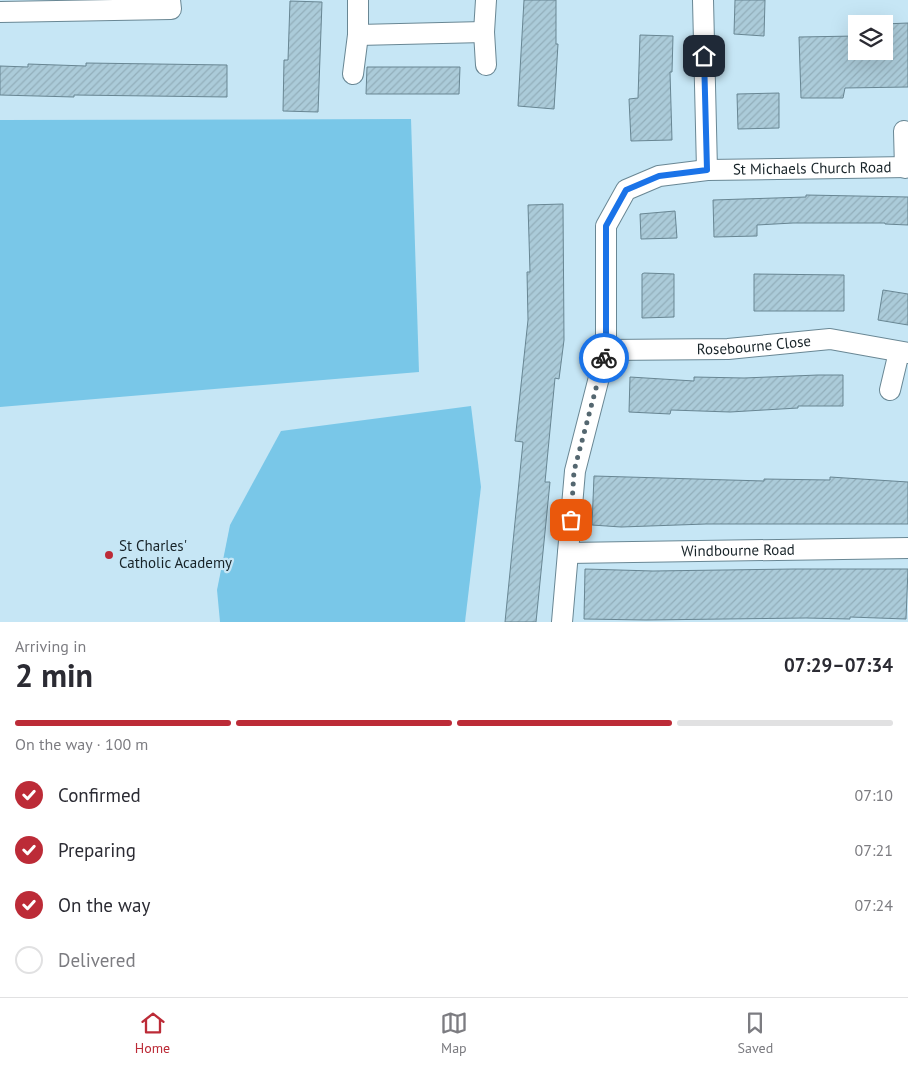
<!DOCTYPE html>
<meta charset="utf-8">
<style>
:root{--surface:#fff;--page:#f7f7f7;--text:#2b2b33;--muted:#7c7c81;--line:#e1e1e2;--accent:#bc2b37}
body{margin:0;font-family:"PT Sans",sans-serif;background:var(--page);color:var(--text);height:100vh;display:flex;flex-direction:column;font-size:19px;white-space:nowrap}
*{box-sizing:border-box;margin:0}
p{font-size:16px;color:var(--muted)}
.icon{flex:none;width:28px;height:28px;fill:none;stroke:currentColor;stroke-width:2;stroke-linecap:round;stroke-linejoin:round}
.map{position:relative;height:622px;overflow:hidden}
.details{display:flex;flex-direction:column;background:var(--surface);flex:1}
.details>*{flex:none}
.tools{position:absolute;left:848px;top:15px;display:grid;gap:10px}
.tools a{display:grid;place-items:center;width:45px;height:45px;border-radius:0px;background:var(--surface);box-shadow:0 5px 20px #0002;font-size:25px}
.pin{position:absolute;display:grid;place-items:center;width:42px;height:42px;color:#fff;margin:-21px;border-radius:10px;box-shadow:0 2px 8px #0006}
.courier{position:absolute;display:grid;place-items:center;width:50px;height:50px;margin:-25px;border:4px solid #1a73e8;border-radius:50%;background:#fff;color:#222;box-shadow:0 1px 6px #0007}
.headline em{font-style:normal;font-weight:600}
.headline div{display:flex;flex-direction:column-reverse}
.headline{display:flex;align-items:center;justify-content:space-between;height:85px;padding:0 15px}
h1{font-size:32px;font-weight:600;line-height:38px}
.bar{display:grid;grid-template-columns:repeat(4,1fr);gap:8px 5px;align-content:center;height:60px;padding:0 15px}
.bar i{height:6px;border-radius:4px;background:var(--line)}
.bar .current{background:var(--accent)}
.bar p{grid-column:span 4}
ol{padding:0 15px;list-style:none}
li{display:flex;align-items:center;gap:15px;height:55px}
li p{margin-inline-start:auto}
li .icon{padding:5px;border-radius:50%;background:var(--accent);color:#fff;stroke-width:4}
li:last-child{color:var(--muted)}
li i{width:28px;height:28px;border:2px solid var(--line);border-radius:50%}
.dock{display:flex;justify-content:space-around;align-items:center;height:70px;border-top:1px solid var(--line);background:var(--surface);font-size:14px;color:var(--muted)}
.dock a{display:grid;justify-items:center;gap:2px}
.dock .current{color:var(--accent)}
.map>svg:first-child{display:block}
.park{fill:#79c7e8}
.building{fill:url(#building-hatch);stroke:#688693}
.lines{fill:none;stroke-linecap:round;stroke-linejoin:round}
.street-casing{stroke:#698794;stroke-width:22}
.street{stroke:#fff;stroke-width:20}
.done{stroke:#546770;stroke-width:5;stroke-dasharray:0 9}
.route{stroke:#1a73e8;stroke-width:6}
.poi-dot{fill:#bc2b37;stroke:#c6e6f5;stroke-width:2}
.labels{text-anchor:middle;stroke-width:4.5;stroke-linejoin:round;paint-order:stroke}
.street-label{font-size:15px;fill:#172328;stroke:#c6e6f5}
.poi-label{font-size:15px;fill:#172328;stroke:#c6e6f5;text-anchor:start}
</style>
<div class="map">
<svg width="908" height="622" viewBox="0 0 908 622">
<defs>
<pattern id="building-hatch" width="6" height="6" patternUnits="userSpaceOnUse" patternTransform="scale(1.25)"><rect width="6" height="6" fill="#abcbd9"/><path d="M-1 1l2-2M0 6l6-6M5 7l2-2" fill="none" stroke="#92aeba"/></pattern>
</defs>
<rect width="100%" height="100%" fill="#c6e6f5"/>
<!-- park -->
<g class="park">
<path d="M411 119 419 372 0 407V120Z"/>
<path d="M471 406 481 487 465 622H220L217 590 230 525 281 431Z"/>
</g>
<!-- building -->
<g class="building">
<path d="M524 0H556V44H558L554 109 518 106Z"/>
<path d="M735 0H765L764 36 734 34Z"/>
<path d="M290 1 322 2 318 112 283 111 284 60H288Z"/>
<path d="M908 23V87L845 88 843 98H801L799 37 856 36V51H884V24Z"/>
<path d="M640 35 673 36 672 72H670L672 140 631 141 629 99 638 98Z"/>
<path d="M86 63 227 65V97L74 95V97L0 95V66L28 67V64L86 66Z"/>
<path d="M367 67H460L459 94H366Z"/>
<path d="M779 93V128L738 129 737 94Z"/>
<path d="M806 195 908 197V225L885 224V223H793L757 225V236L714 237 713 200 806 197Z"/>
<path d="M563 204 564 340 559 379 555 378 545 482H550L536 622H505L523 442 515 441 528 320 527 272H530L528 205Z"/>
<path d="M675 211 677 238 641 239 640 214Z"/>
<path d="M644 273 674 274V317L642 318V274Z"/>
<path d="M754 274 844 275V311H754Z"/>
<path d="M883 290 908 294V325L878 320Z"/>
<path d="M818 375H843V406H798V408L730 412 671 410 670 414 629 412 630 377 694 381V377L744 378Z"/>
<path d="M594 476 764 481V479L830 480V477L908 482V524H706L621 527 592 525Z"/>
<path d="M585 569 653 571 793 569H908L906 619 850 617V619L806 618 646 620 584 619Z"/>
</g>
<g class="lines">
<defs>
<g id="street">
<path d="M703 0 707 170"/>
<path d="M0 12 171 9 170 0"/>
<path d="M358 35 484 32"/>
<path d="M486 65 484 32 486 0"/>
<path d="M353 74 358 35V0"/>
<path d="M904 131 905 168"/>
<path id="s1" d="M606 350 728 349 830 339 908 353"/>
<path d="M890 390 899 352"/>
<path id="s2" d="M568 553 908 548"/>
<path id="s3" d="M562 622 575 471 606 350V226L626 190 659 176 707 170 908 167"/>
</g>
</defs>
<!-- street casing -->
<use href="#street" class="street-casing"/>
<!-- street -->
<use href="#street" class="street"/>
</g>
<g class="lines">
<!-- done -->
<path class="done" d="M571 520 574 471 604 358"/>
<!-- route -->
<path class="route" d="M604 358 606 350V226L626 190 659 176 707 170 704 56"/>
</g>
<!-- markers -->
<circle class="poi-dot" cx="109" cy="555" r="5"/>
<g class="labels">
<!-- street labels -->
<g class="street-label">
<text dy="5" stroke="none"><textPath href="#s3" startOffset="631">St Michaels Church Road</textPath></text>
<text dy="5" stroke="none"><textPath href="#s1" startOffset="148">Rosebourne Close</textPath></text>
<text dy="5" stroke="none"><textPath href="#s2" startOffset="170">Windbourne Road</textPath></text>
</g>
<!-- poi labels -->
<g class="poi-label">
<text x="119" y="551">St Charles'<tspan x="119" dy="17">Catholic Academy</tspan></text>
</g>
</g>
</svg>
<div class="tools">
<a><svg class="icon" aria-label="layers" viewBox="0 0 24 24"><path d="M12 4l9 5-9 5-9-5zM3 14l9 5 9-5"/></svg></a>
</div>
<div class="pin" style="left:571px;top:520px;background:#ea580c"><svg class="icon" aria-label="bag" viewBox="0 0 24 24"><path d="M5 8h14l-1 12H6zM9 8a3 3 0 0 1 6 0"/></svg></div>
<div class="pin" style="left:704px;top:56px;background:#1f2937"><svg class="icon" aria-label="home" viewBox="0 0 24 24"><path d="M3 11l9-7 9 7M6 9v11h12V9"/></svg></div>
<div class="courier" style="left:604px;top:358px"><svg class="icon" aria-label="bike" viewBox="0 0 24 24"><circle cx="6" cy="16" r="4"/><circle cx="18" cy="16" r="4"/><path d="M6 16l4-8h5l3 8M10 8l3 8H6M13 5h3"/></svg></div>
</div>
<section class="details">
<div class="headline"><div><h1>2 min</h1><p>Arriving in</p></div><em>07:29–07:34</em></div>
<div class="bar"><i class="current"></i><i class="current"></i><i class="current"></i><i></i><p>On the way · 100 m</p></div>
<ol>
<li><svg class="icon" aria-label="check" viewBox="0 0 24 24"><path d="M5 12l5 5 9-10"/></svg>Confirmed<p>07:10</p></li>
<li><svg class="icon" aria-label="check" viewBox="0 0 24 24"><path d="M5 12l5 5 9-10"/></svg>Preparing<p>07:21</p></li>
<li><svg class="icon" aria-label="check" viewBox="0 0 24 24"><path d="M5 12l5 5 9-10"/></svg>On the way<p>07:24</p></li>
<li><i></i>Delivered</li>
</ol>
</section>
<nav class="dock">
<a class="current"><svg class="icon" aria-label="home" viewBox="0 0 24 24"><path d="M3 11l9-7 9 7M6 9v11h12V9"/></svg>Home</a>
<a><svg class="icon" aria-label="map" viewBox="0 0 24 24"><path d="M3 6l6-2 6 2 6-2v14l-6 2-6-2-6 2zM9 4v14M15 6v14"/></svg>Map</a>
<a><svg class="icon" aria-label="saved" viewBox="0 0 24 24"><path d="M7 4h10v16l-5-4-5 4z"/></svg>Saved</a>
</nav>
